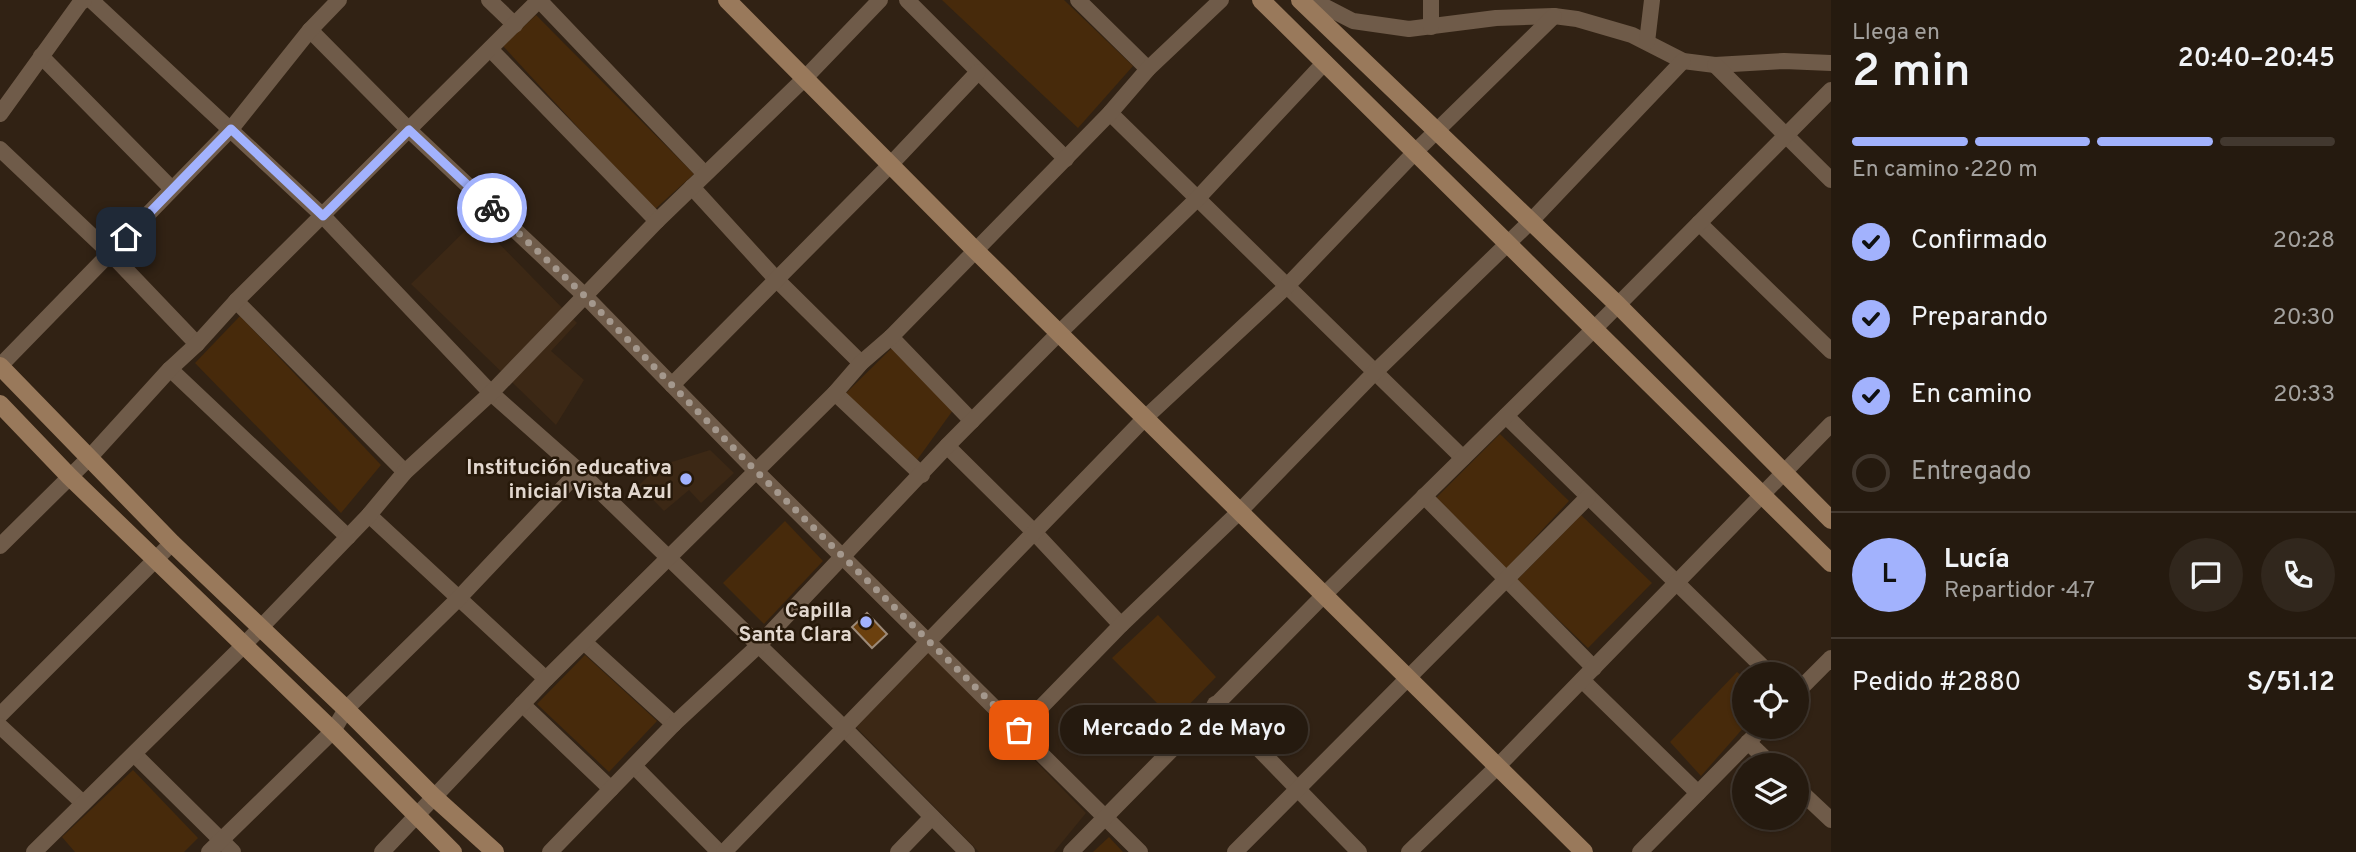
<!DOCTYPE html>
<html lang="es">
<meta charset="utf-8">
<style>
:root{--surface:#251a0f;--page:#31271d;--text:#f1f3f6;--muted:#a3a19e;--line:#42382f;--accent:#a2b2fd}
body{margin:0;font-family:Overpass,sans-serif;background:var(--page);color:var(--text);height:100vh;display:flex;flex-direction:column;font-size:26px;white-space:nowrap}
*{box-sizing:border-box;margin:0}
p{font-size:23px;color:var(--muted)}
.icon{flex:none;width:38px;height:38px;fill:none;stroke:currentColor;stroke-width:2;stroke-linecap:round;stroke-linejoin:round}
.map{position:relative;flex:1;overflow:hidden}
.drawer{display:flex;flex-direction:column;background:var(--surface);width:525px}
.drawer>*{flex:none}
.fabs{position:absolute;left:1732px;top:662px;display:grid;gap:14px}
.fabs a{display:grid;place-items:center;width:77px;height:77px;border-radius:50%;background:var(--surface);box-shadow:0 2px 5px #0004,0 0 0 2px var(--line);font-size:35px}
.pin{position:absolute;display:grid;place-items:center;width:60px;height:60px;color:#fff;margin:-30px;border-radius:14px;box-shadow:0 4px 10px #0006}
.courier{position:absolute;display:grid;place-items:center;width:70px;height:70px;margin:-35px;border:5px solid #a2b2fd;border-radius:50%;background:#fff;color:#222;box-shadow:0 2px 9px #0007}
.bubble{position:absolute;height:49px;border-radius:24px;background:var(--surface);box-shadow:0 2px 5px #0004,0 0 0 2px var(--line);font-size:23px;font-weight:600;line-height:49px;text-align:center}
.headline em{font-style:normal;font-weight:600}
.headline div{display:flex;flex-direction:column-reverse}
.headline{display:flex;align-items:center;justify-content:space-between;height:119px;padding:0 21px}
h1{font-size:46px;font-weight:600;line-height:52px}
.bar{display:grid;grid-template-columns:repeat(4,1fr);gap:10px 7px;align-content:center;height:84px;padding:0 21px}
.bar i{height:9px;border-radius:5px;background:var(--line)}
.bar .selected{background:var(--accent)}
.bar p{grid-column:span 4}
.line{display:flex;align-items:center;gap:18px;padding:0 21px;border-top:2px solid var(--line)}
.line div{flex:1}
.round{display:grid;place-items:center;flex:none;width:74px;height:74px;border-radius:37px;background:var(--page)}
ol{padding:0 21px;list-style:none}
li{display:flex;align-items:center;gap:21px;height:77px}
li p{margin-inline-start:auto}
li .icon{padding:7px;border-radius:50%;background:var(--accent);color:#111;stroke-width:4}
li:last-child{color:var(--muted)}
li i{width:38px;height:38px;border:4px solid var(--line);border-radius:50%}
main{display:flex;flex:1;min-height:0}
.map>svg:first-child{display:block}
.built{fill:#3c2815}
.green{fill:#472a0b}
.building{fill:#6b400e;stroke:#9c8a79;stroke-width:2}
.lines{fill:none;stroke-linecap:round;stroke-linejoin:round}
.street{stroke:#6f5b49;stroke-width:16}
.secondary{stroke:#99795b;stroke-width:18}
.done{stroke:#a4988d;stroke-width:7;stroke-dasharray:0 12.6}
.route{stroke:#a2b2fd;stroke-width:9}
.poi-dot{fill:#a2b2fd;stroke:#27190a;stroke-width:2.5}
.labels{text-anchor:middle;stroke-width:5;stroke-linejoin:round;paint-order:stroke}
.poi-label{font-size:21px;font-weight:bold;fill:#e2d7ce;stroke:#27190a;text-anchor:end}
</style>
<main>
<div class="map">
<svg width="1831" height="852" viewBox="0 0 1831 852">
<rect width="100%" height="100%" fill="#312214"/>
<!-- built -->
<g class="built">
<path d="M476 220 577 323 551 351 584 380 556 425 411 284Z"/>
<path d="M710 450 734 473 701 503 689 490 664 511 639 485 659 466Z"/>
<path d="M929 652 1086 813 1054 852H979L856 727Z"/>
</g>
<!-- green -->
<g class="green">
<path d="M942 0H1064L1133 66 1078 128Z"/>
<path d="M536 15 694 174 654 210 503 46Z"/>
<path d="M240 316 381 465 341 513 195 363Z"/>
<path d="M894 346 956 406 917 460 842 397Z"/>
<path d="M1500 434 1569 501 1506 569 1435 499Z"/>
<path d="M1581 515 1652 583 1588 648 1517 580Z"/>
<path d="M785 521 823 561 764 624 723 583Z"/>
<path d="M1158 615 1216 677 1174 720 1112 658Z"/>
<path d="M585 655 657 721 609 772 537 704Z"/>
<path d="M1737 672 1745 678V726L1701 776 1670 742Z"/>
<path d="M133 770 198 838 184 852H75L62 837Z"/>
<path d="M1109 837 1123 852H1093Z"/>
</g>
<!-- building -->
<path class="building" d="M867 613 887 634 872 648 852 627Z"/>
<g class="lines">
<!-- street -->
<g class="street">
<path d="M91 0 323 216 491 393 579 471 844 728 967 852"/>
<path d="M489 0 515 25"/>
<path d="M907 0 1066 159"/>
<path d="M1078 0 1148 69"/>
<path d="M1312 0 1353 21 1409 29 1496 18 1554 16 1577 19 1632 35 1683 61 1715 65 1784 61 1831 63"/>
<path d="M1431 27V0"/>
<path d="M310 30 409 130 586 297 756 471 1140 852"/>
<path d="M1647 42 1652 0"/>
<path d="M490 49 657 221"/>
<path d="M41 56 172 189"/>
<path d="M1715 65 1831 180"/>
<path d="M1110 113 1463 458"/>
<path d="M0 114 80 3 84 0"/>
<path d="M0 149 111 254 197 344"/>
<path d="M692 187 776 279 861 363"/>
<path d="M1699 223 1831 351"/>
<path d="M236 301 405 472"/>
<path d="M891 337 972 421"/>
<path d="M0 366 231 129 310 30 339 0"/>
<path d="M170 369 348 537"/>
<path d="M672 385 891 164 978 72"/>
<path d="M835 393 922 475"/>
<path d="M1506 416 1770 674"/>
<path d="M947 446 1034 532 1121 625"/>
<path d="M1424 496 1594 668"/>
<path d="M369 515 546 679"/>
<path d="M0 546 89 458 170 369 197 344 236 301 539 0 705 174"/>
<path d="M584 642 674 724"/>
<path d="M1582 680 1698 793"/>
<path d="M1797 692 1831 658"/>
<path d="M522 704 611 789"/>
<path d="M1215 704 1359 852"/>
<path d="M0 715 172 543"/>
<path d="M0 726 83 803"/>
<path d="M1019 730 1121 625 1239 512 1374 373 1531 221 1683 61"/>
<path d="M1748 742 1772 765"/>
<path d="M135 755 233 852"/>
<path d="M634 766 719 852"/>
<path d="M1797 788 1831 820"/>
<path d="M34 852 243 646 369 515 405 472 491 393 657 221 806 77 880 0"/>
<path d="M209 852 333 731 346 709 458 599 579 471"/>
<path d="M382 852 546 679 835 393 861 363 891 337 1110 113 1148 69 1221 0"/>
<path d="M550 852 674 724 758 646 947 446 1058 334 1198 198 1325 62"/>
<path d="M724 852 1144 419 1287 286 1416 151 1554 16"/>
<path d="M898 852 932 817"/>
<path d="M1071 852 1323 596 1595 328 1831 90"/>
<path d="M1235 852 1588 497"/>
<path d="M1409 852 1498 766 1831 424"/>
<path d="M1640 852 1764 726"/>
</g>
<!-- secondary -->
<g class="secondary">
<path d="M727 0 976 251 1584 852"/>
<path d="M1261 0 1831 563"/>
<path d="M1300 0 1618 305 1831 520"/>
<path d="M0 366 172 543 346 709 434 797 495 852"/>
<path d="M0 404 69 476 333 731 453 852"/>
</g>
</g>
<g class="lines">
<!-- done -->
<path class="done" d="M492 208 586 297 756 471 1019 730"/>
<!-- route -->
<path class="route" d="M126 237 231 129 323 216 409 130 492 208"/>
</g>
<!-- markers -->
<g class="poi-dot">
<circle cx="686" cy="479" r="7"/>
<circle cx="866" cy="622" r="7"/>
</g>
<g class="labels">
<!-- poi labels -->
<g class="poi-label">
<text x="672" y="474">Institución educativa<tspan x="672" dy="24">inicial Vista Azul</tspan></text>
<text x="852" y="617">Capilla<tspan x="852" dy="24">Santa Clara</tspan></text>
</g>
</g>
</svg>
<div class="fabs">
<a><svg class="icon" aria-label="locate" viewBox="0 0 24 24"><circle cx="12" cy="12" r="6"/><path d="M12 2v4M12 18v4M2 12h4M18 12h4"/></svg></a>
<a><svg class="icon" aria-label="layers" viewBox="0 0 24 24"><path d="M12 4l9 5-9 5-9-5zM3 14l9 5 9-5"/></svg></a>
</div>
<div class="pin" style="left:1019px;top:730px;background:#ea580c"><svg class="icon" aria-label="bag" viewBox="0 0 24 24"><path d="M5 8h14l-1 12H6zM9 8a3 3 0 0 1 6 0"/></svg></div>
<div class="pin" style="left:126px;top:237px;background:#1f2937"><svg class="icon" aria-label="home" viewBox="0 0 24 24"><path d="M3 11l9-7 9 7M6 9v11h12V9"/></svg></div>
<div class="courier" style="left:492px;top:208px"><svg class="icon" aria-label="bike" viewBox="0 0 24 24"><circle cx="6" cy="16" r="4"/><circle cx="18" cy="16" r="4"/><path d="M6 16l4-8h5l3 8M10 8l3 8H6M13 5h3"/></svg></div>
<div class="bubble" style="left:1060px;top:705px;width:248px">Mercado 2 de Mayo</div>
</div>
<section class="drawer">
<div class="headline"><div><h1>2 min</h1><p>Llega en</p></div><em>20:40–20:45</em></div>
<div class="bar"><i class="selected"></i><i class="selected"></i><i class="selected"></i><i></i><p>En camino · 220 m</p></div>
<ol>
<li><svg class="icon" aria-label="check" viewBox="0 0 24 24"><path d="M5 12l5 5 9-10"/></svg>Confirmado<p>20:28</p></li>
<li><svg class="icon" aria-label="check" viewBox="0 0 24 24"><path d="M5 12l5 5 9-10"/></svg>Preparando<p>20:30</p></li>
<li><svg class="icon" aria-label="check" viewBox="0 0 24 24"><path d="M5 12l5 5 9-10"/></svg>En camino<p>20:33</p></li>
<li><i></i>Entregado</li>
</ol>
<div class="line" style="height:126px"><b class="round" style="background:var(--accent);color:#111">L</b><div><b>Lucía</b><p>Repartidor · 4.7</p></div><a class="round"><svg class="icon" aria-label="chat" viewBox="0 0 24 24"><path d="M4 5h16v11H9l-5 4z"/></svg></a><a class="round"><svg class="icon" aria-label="phone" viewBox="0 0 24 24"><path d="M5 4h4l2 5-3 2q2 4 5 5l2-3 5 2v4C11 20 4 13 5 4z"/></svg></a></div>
<div class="line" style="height:91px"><div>Pedido #2880</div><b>S/51.12</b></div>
</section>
</main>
